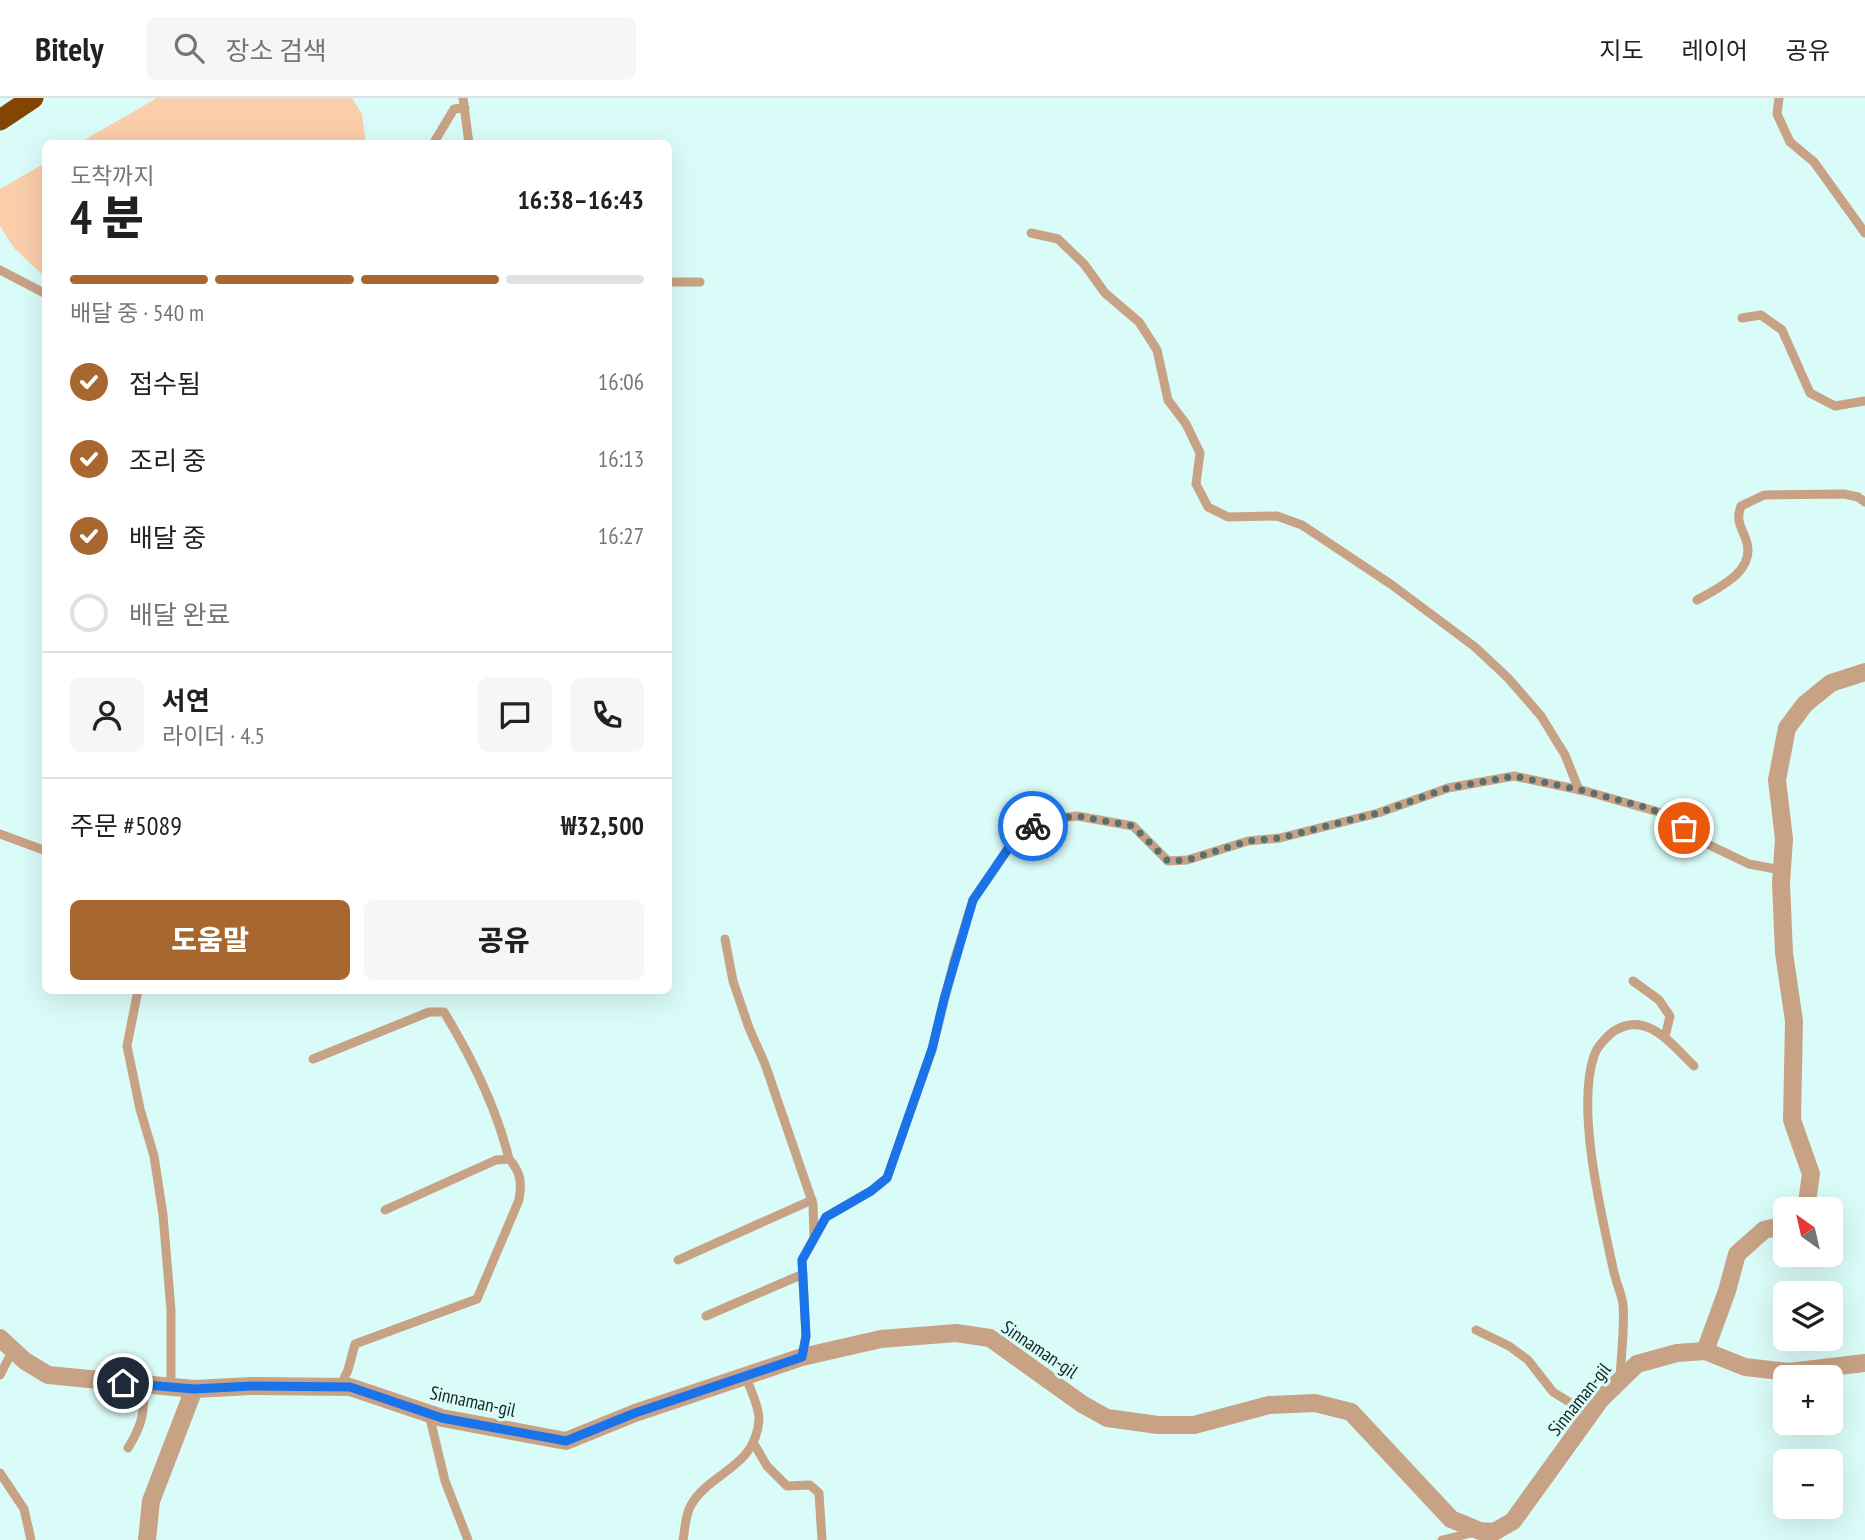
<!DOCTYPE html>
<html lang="ko">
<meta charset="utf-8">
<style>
:root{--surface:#fff;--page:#f6f6f6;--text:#202124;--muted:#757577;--line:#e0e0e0;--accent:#a7672f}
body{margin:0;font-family:"PT Sans Narrow","Noto Sans KR",sans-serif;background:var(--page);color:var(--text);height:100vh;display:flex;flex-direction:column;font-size:26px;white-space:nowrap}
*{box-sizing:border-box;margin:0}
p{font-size:23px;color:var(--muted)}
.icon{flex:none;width:38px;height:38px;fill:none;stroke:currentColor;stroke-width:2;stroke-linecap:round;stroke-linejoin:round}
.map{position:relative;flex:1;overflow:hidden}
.sheet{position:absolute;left:42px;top:42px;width:630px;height:854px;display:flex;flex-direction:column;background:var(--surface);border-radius:10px;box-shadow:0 7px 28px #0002}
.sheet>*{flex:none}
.needle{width:46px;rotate:326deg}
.controls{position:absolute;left:1773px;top:1099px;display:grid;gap:14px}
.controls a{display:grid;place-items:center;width:70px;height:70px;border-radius:10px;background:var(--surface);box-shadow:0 7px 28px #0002;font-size:35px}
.pin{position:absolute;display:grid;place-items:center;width:60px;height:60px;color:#fff;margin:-30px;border:4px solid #fff;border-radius:50%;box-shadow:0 2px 7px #0007}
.courier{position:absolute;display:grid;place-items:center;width:70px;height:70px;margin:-35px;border:5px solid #1a73e8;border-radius:50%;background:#fff;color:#222;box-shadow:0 2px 9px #0007}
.headline em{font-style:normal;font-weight:800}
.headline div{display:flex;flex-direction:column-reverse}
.headline{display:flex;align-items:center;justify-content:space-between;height:119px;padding:0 28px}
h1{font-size:46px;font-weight:800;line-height:52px}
.bar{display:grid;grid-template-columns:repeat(4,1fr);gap:10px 7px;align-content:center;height:84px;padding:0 28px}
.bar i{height:9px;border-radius:5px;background:var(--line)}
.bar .active{background:var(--accent)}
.bar p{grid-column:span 4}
.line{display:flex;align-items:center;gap:18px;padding:0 28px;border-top:2px solid var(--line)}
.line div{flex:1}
.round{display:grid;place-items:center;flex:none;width:74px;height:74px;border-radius:10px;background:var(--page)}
ol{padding:0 28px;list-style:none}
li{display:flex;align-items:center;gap:21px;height:77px}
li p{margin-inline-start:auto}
li .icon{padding:7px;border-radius:50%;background:var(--accent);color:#fff;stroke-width:4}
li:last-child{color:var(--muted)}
li i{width:38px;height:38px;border:4px solid var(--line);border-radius:50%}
.primary-button{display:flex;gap:14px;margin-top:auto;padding:14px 28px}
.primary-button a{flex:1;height:80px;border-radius:10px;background:var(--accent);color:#fff;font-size:28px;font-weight:800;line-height:80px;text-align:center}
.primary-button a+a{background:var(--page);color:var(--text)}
header{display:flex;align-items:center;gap:42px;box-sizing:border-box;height:98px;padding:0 35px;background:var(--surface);border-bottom:2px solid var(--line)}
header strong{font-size:33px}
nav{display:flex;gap:38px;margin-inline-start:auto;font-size:24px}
.search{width:490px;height:63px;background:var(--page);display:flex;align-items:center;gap:18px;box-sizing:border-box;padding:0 24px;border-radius:10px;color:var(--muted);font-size:26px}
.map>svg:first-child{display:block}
.green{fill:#facdab}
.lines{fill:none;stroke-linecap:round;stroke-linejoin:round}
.service{stroke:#c8a285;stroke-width:9}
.minor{stroke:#c8a285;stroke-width:18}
.motorway{stroke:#824602;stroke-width:21}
.done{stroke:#5b706e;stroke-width:7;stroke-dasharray:0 12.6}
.route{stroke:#1a73e8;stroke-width:9}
.labels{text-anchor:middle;stroke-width:6;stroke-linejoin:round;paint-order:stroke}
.street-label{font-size:19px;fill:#172423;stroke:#dafcf9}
</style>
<header>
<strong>Bitely</strong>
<div class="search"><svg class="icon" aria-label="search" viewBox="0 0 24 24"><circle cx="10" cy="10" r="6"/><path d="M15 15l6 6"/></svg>장소 검색</div>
<nav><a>지도</a><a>레이어</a><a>공유</a></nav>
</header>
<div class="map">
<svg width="1865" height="1442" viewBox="0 0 1865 1442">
<rect width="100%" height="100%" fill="#dafcf9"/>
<!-- green -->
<g class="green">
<path d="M157 0H352L362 16 366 45H79Z"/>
<path d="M45 65V179L14 150 0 128V91Z"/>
</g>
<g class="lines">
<!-- service -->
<g class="service">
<path d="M463 0 469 46"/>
<path d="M1779 0 1777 16 1790 44 1814 64 1865 135"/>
<path d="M433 46 454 11 465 10"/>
<path d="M1031 135 1058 141 1084 166 1105 195 1139 224 1157 252 1168 302 1186 326 1200 355 1196 386 1208 409 1228 419 1277 418 1302 427 1392 487 1475 549 1508 580 1541 618 1565 657 1579 692"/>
<path d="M0 172 46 196"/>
<path d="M668 184H700"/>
<path d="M1742 220 1761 217 1782 232 1810 295 1835 308 1865 303"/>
<path d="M1697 502C1721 489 1759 471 1745 439 1740 427 1736 421 1741 408L1764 397 1844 396 1858 399 1865 404"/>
<path d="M0 736 46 753"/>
<path d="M725 841 733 883 749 930 765 966 813 1106 814 1138"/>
<path d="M1633 883 1659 902 1670 918 1665 939"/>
<path d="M138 892 127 948 140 1011 154 1058 163 1117 171 1212V1289"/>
<path d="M313 961 429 914H444C472 960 496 1008 509 1061"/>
<path d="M678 1162 812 1102"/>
<path d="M706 1218 803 1176"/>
<path d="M1476 1232 1509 1248 1528 1262 1553 1294 1571 1305 1593 1313"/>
<path d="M802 1259 806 1238 802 1162 826 1119 871 1093 887 1080 932 952 954 863 973 802 1007 753 1038 723 1077 718 1133 728 1168 763 1187 762 1248 743 1280 740 1378 715 1448 690 1514 678 1585 693 1662 715 1705 745 1749 766 1781 772"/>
<path d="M0 1277 13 1252"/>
<path d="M1620 1281C1621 1257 1625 1230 1623 1206 1621 1194 1615 1182 1613 1170 1601 1115 1576 1010 1594 958 1596 950 1607 938 1614 933 1647 912 1672 947 1694 968"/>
<path d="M340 1289 348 1272 355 1246 477 1201 519 1102C522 1085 521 1074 509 1061L496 1062 385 1112"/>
<path d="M429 1316 445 1383 468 1442"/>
<path d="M754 1346 767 1368 787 1388 810 1387 819 1395 822 1442"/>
<path d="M128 1350C143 1326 145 1313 143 1286"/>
<path d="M0 1375 24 1411 31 1442"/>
<path d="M683 1442C685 1432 685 1419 690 1409 708 1374 756 1371 759 1321 759 1308 750 1291 746 1279"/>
<path d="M1442 1442 1475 1434"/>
</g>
<!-- minor -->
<g class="minor">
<path d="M1806 1111 1811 1076 1792 1022 1794 923 1784 855 1781 785 1784 741 1777 682 1787 630 1805 606 1831 585 1865 574"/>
<path d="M0 1240 25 1263 48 1277 194 1291 252 1288 350 1289 442 1320 566 1343 635 1315 802 1259 881 1241 956 1235 990 1240 1082 1306 1107 1320 1158 1327H1194L1269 1307 1315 1305 1351 1314 1451 1421 1480 1433 1494 1434 1513 1423 1601 1301 1637 1266 1677 1255 1705 1253 1745 1269 1789 1274 1865 1265"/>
<path d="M1705 1253 1727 1193 1737 1156 1764 1132 1785 1127"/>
<path d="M147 1442 151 1403 194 1291"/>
</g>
<!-- motorway -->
<path class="motorway" d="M0 22 33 0"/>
</g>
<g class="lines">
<!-- done -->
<path class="done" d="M1033 728 1038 723 1077 718 1133 728 1168 763 1187 762 1248 743 1280 740 1378 715 1448 690 1514 678 1585 693 1641 708 1662 715 1684 730"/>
<!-- route -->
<path class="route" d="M123 1285 194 1291 252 1288 350 1289 442 1320 566 1343 635 1315 802 1259 806 1238 802 1162 826 1119 871 1093 887 1080 932 951 944 901 973 802 1007 752 1033 728"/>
</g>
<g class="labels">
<!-- street labels -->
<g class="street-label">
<text transform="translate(1040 1251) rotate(34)" y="7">Sinnaman-gil</text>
<text transform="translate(1579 1301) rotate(-51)" y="7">Sinnaman-gil</text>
<text transform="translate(473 1303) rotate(12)" y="7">Sinnaman-gil</text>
</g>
</g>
</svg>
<div class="controls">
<a><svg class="needle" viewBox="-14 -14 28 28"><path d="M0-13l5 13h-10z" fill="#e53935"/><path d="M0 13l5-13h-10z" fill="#757577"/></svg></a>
<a><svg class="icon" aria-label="layers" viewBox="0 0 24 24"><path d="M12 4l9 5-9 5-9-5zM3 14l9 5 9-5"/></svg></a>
<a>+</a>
<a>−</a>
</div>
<div class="pin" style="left:1684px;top:730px;background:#ea580c"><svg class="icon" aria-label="bag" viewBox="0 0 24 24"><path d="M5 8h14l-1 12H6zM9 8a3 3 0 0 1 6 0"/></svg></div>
<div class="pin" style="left:123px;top:1285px;background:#1f2937"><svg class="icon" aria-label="home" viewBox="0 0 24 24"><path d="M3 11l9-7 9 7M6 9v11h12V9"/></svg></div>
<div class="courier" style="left:1033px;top:728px"><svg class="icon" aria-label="bike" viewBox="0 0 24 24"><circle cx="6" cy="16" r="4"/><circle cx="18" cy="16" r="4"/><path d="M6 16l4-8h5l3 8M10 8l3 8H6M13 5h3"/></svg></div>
<section class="sheet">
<div class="headline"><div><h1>4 분</h1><p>도착까지</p></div><em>16:38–16:43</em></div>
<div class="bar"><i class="active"></i><i class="active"></i><i class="active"></i><i></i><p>배달 중 · 540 m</p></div>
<ol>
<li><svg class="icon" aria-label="check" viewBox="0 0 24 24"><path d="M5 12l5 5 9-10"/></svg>접수됨<p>16:06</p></li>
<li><svg class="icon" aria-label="check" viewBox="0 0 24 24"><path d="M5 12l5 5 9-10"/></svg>조리 중<p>16:13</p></li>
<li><svg class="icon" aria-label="check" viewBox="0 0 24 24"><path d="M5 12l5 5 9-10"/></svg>배달 중<p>16:27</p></li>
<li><i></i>배달 완료</li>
</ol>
<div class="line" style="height:126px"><a class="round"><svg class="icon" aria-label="person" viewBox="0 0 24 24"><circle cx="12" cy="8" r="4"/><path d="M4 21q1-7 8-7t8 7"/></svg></a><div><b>서연</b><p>라이더 · 4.5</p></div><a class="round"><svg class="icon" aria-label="chat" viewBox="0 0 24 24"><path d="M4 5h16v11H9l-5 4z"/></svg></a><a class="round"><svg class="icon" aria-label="phone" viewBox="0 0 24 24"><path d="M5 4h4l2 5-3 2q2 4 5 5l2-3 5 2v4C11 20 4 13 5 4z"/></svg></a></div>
<div class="line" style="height:91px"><div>주문 #5089</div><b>₩32,500</b></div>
<div class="primary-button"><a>도움말</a><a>공유</a></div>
</section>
</div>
